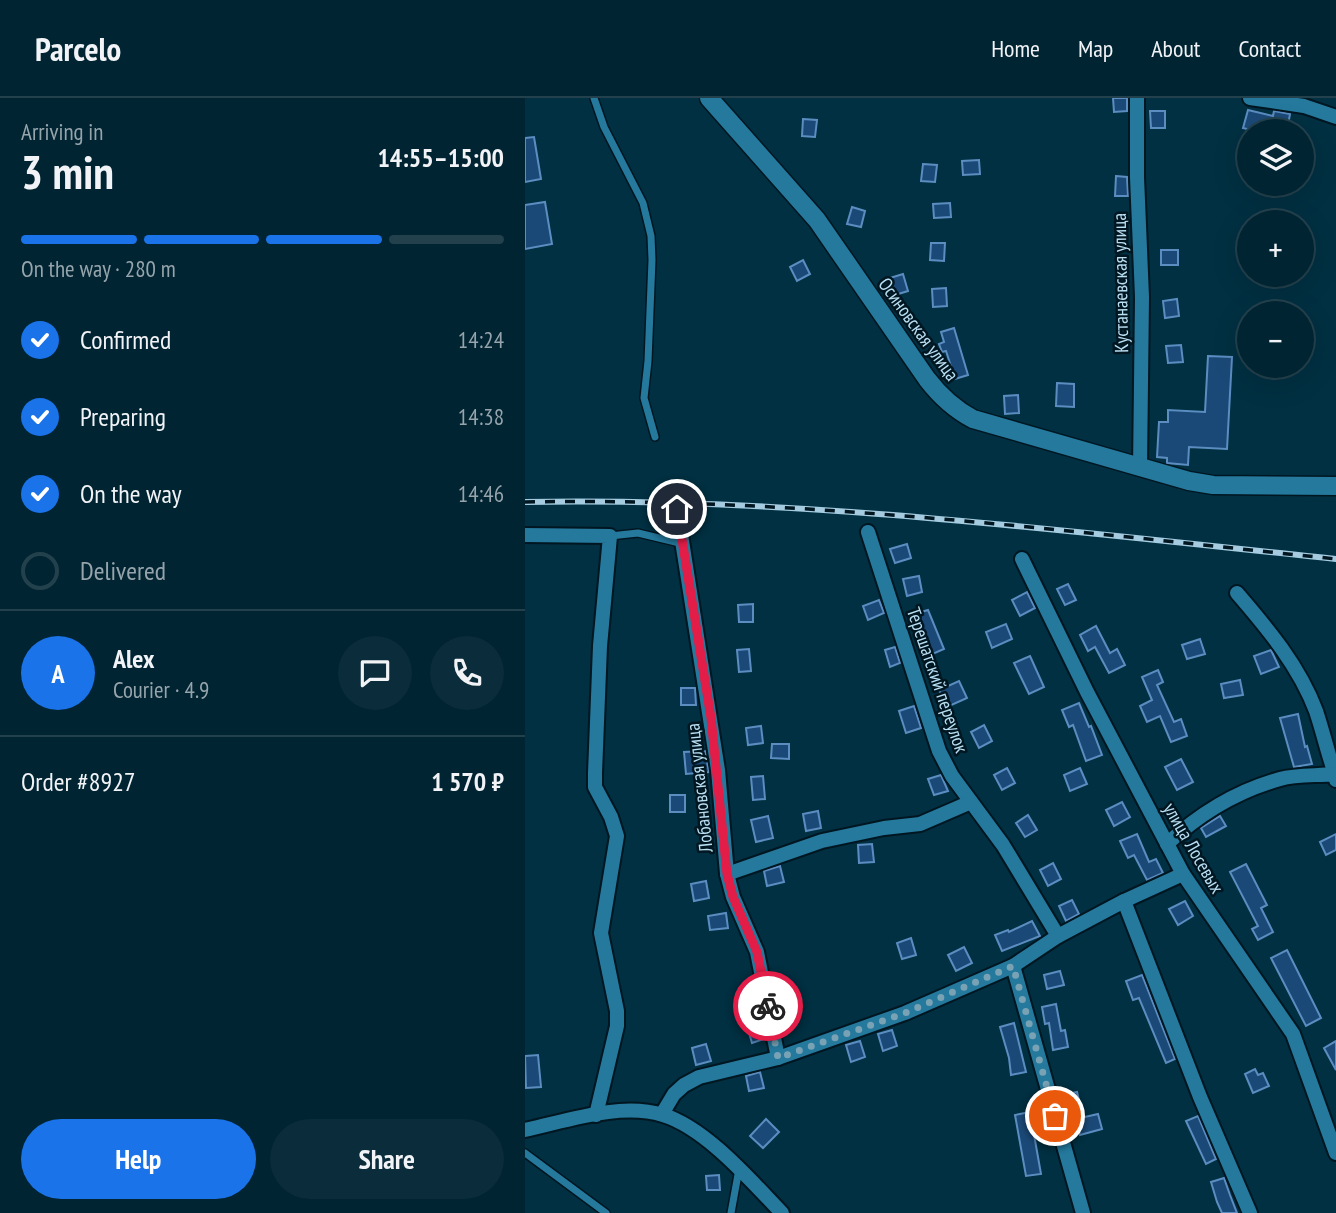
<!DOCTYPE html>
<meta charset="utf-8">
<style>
:root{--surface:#012432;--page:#0b2c3a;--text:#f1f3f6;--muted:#96a4ac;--line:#23414d;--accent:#1a73e8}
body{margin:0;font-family:"PT Sans Narrow",sans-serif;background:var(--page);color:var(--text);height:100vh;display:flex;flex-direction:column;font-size:26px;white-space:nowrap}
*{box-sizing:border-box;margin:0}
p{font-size:23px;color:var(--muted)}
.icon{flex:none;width:38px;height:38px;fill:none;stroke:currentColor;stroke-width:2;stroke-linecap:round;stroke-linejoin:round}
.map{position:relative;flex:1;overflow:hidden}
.drawer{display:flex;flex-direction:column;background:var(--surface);width:525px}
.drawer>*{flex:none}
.fabs{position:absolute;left:712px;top:21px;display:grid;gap:14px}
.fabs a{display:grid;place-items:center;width:77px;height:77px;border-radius:50%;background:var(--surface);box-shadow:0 7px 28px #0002,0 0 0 2px var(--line);font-size:35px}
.pin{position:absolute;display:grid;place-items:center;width:60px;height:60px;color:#fff;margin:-30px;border:4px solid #fff;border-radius:50%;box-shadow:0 2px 7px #0007}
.courier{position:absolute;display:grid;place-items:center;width:70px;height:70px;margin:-35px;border:5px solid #e11d48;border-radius:50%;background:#fff;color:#222;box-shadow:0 2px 9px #0007}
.summary em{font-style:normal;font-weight:800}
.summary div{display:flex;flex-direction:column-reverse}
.summary{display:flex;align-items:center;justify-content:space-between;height:119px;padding:0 21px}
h1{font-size:46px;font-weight:800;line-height:52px}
.bar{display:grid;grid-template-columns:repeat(4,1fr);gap:10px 7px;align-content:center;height:84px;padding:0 21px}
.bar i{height:9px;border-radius:5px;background:var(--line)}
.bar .on{background:var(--accent)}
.bar p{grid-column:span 4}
.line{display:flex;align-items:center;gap:18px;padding:0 21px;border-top:2px solid var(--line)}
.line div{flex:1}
.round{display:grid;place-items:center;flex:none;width:74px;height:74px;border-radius:37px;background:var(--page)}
ol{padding:0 21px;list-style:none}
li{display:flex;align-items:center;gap:21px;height:77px}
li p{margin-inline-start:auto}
li .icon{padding:7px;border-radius:50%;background:var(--accent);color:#fff;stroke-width:4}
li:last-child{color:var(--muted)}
li i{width:38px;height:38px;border:4px solid var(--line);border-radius:50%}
.primary-button{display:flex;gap:14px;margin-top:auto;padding:14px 21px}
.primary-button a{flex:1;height:80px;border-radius:42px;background:var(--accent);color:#fff;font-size:28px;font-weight:800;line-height:80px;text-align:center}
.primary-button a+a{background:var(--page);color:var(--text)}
header{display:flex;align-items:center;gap:42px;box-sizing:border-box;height:98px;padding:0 35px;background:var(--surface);border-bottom:2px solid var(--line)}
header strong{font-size:33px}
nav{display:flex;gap:38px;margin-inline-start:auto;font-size:24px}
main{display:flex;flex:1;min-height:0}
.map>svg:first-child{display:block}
.building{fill:#1b4977;stroke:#5b8dc1;stroke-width:2}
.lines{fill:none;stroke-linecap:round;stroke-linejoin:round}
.lane-casing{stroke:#001621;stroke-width:10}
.street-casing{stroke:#001621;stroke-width:18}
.secondary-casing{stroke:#001621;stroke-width:21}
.lane{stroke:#24799d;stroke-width:7}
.street{stroke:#24799d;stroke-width:14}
.secondary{stroke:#24799d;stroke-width:18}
.rail-casing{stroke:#a4cbdf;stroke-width:6}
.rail{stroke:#001621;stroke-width:3.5;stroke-dasharray:10;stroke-linecap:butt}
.done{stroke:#79a2b5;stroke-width:7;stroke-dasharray:0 12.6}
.route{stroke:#e11d48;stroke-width:9}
.labels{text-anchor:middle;stroke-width:5;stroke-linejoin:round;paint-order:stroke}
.street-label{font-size:19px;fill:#b9dff3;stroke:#001621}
</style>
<header>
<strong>Parcelo</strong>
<nav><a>Home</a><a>Map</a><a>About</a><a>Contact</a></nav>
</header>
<main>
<section class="drawer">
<div class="summary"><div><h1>3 min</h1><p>Arriving in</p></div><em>14:55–15:00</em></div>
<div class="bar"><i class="on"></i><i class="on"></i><i class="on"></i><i></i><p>On the way · 280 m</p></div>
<ol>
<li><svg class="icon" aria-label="check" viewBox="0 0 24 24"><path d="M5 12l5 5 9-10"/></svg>Confirmed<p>14:24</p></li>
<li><svg class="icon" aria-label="check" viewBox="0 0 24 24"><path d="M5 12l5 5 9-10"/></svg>Preparing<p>14:38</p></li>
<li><svg class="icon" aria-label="check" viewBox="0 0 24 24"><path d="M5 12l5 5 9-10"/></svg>On the way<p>14:46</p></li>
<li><i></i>Delivered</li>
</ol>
<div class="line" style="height:126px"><b class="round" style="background:var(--accent);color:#fff">A</b><div><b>Alex</b><p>Courier · 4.9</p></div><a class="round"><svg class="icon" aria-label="chat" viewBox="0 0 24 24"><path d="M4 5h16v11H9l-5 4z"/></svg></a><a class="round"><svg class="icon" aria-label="phone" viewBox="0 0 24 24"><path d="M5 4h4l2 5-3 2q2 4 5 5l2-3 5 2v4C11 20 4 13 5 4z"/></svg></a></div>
<div class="line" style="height:91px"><div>Order #8927</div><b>1 570 ₽</b></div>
<div class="primary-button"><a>Help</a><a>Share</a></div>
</section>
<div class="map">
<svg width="811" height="1115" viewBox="0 0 811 1115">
<rect width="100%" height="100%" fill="#013042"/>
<!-- building -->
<g class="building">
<path d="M588 0H602V13L589 14Z"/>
<path d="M723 12 748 18 749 13 765 16 762 33H730L718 30Z"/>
<path d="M625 13H640V30H626Z"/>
<path d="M278 21 292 22 290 39 277 38Z"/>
<path d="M9 39 16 81 0 84V40Z"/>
<path d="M454 62 455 76 438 77 437 63Z"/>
<path d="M398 66 412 67 410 84 396 83Z"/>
<path d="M591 78 602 79 603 98H590Z"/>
<path d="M20 104 27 146 0 151V107Z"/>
<path d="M425 105 426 119 409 120 408 106Z"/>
<path d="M327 109 340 113 336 129 322 126Z"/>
<path d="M406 145H420L419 163 405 162Z"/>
<rect x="636" y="152" width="17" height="15"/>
<path d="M278 162 285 176 272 183 265 169Z"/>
<path d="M378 176 383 193 370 197 365 180Z"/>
<path d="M421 190 422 208 408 209 407 191Z"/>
<path d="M652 201 654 218 640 220 638 203Z"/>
<path d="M429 230 443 277 430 281 421 253 417 254 414 246 419 244 416 234Z"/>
<path d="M656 247 658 264 643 265 641 248Z"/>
<path d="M683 258 707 259 702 351 664 349 663 367 642 365V360L632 359 634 324H643V312L680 314Z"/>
<path d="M532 285 549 286V309L531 308Z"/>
<path d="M493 297 494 315 480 316 479 298Z"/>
<path d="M382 446 386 460 370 465 365 451Z"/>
<path d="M394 478 397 494 382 498 378 481Z"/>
<path d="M543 486 551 502 540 507 532 491Z"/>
<path d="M502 494 510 510 495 518 487 502Z"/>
<path d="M354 502 359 515 343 522 338 508Z"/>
<path d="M228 506V524H214L213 507Z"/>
<path d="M403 512 419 551 403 558 389 516Z"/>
<path d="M481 526 487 541 467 550 461 534Z"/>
<path d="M571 528 585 555 592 551 600 567 584 575 570 549 563 553 555 537Z"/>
<path d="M675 541 680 556 662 561 657 547Z"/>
<path d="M370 549 375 565 365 569 360 552Z"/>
<path d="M224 551 226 573 214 574 212 552Z"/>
<path d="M746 552 754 569 736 576 729 558Z"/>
<path d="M505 558 519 589 504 596 489 565Z"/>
<path d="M633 572 638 584 632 587 649 624 656 621 662 638 646 644 635 618 622 624 615 608 627 602 617 579Z"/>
<path d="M715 582 718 597 699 600 696 586Z"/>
<path d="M434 583 442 600 422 609 414 592Z"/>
<path d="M156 590H170L171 607H156Z"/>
<path d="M554 605 564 629 566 628 577 657 561 663 548 627 544 629 537 612Z"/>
<path d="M389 608 396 630 381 635 374 613Z"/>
<path d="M773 616 780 649 782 648 787 666 769 669 755 620Z"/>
<path d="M459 627 467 643 454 650 446 634Z"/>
<path d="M236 628 238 645 223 647 221 630Z"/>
<path d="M247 646H264V661L246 660Z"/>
<path d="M180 653 184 674 161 676 159 654Z"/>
<path d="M656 661 668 684 652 692 640 669Z"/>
<path d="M482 670 490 685 477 692 469 677Z"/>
<path d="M555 670 562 686 545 693 539 677Z"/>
<path d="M416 677 423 693 409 697 403 681Z"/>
<path d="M238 678 240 701 228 702 226 679Z"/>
<rect x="145" y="697" width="15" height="17"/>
<path d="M597 704 605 719 589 728 581 712Z"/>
<path d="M293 713 296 730 281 733 278 716Z"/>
<path d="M503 717 512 732 500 739 491 725Z"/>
<path d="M243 718 248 740 231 744 226 722Z"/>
<path d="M695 718 701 728 681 739 676 730Z"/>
<path d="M612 736 624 764 631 761 638 775 622 782 609 757 603 760 595 743Z"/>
<path d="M811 736V752L801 757 795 744Z"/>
<path d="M347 746 349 764 334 765 333 747Z"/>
<path d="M528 765 536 781 523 788 515 772Z"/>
<path d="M721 766 742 807 736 810 748 834 733 842 727 831 733 828 705 774Z"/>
<path d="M255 768 259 784 242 788 239 773Z"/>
<path d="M181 783 184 800 169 803 166 786Z"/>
<path d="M547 802 554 816 541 823 534 808Z"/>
<path d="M660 803 668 818 653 827 644 811Z"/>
<path d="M201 815 203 830 185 832 183 818Z"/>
<path d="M507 823 515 838 477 853 470 837 483 832 484 834Z"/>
<path d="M386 840 391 857 377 861 372 845Z"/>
<path d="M439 849 447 865 431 873 423 857Z"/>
<path d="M762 852 796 920 781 928 746 860Z"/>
<path d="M535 873 539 887 522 891 519 877Z"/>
<path d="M617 877 650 961 641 965 614 900 608 902 601 883Z"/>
<path d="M531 906 536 933 540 932 543 949 528 952 524 925 520 926 517 909Z"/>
<path d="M236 924 239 941 227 945 222 928Z"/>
<path d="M489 925 501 974 486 977 484 960 475 929Z"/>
<path d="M367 932 372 948 358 953 353 936Z"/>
<path d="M335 943 340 959 326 964 321 947Z"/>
<path d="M811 943V972L799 950Z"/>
<path d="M181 946 186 963 171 967 167 950Z"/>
<path d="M13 957 16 989 1 990 0 958Z"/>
<path d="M730 971 733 977 738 975 744 988 728 995 720 976Z"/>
<path d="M235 974 239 990 224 993 221 978Z"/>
<path d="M552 994 556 1011 541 1014 538 997Z"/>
<path d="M505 1014 516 1076 501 1078 490 1017Z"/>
<path d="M573 1016 577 1031 555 1037 551 1021Z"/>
<path d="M673 1018 691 1061 681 1066 661 1023Z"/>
<path d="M241 1021 254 1034 238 1050 225 1038Z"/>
<path d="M194 1077 195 1092H182L181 1078Z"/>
<path d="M699 1080 705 1097 712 1115H697L692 1104 686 1084Z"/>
</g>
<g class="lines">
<defs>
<g id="lane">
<path d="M69 0 79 29 118 105 126 138 127 162 123 263 119 300 130 339"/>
<path d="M85 438 113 435 159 446"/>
<path d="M0 1055 81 1115"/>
<path d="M206 1115 214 1071"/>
</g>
<g id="street">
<path d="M612 0V79L617 199 615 370"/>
<path d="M725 0 779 8 811 19"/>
<path d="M152 411 193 672 202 776 208 799 232 854 253 960"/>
<path d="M343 434 414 653 427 678 478 747 533 838"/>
<path d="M0 437 85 438 75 548 70 675V689L86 719 92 738 76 835 92 913V928L71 1017"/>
<path d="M497 461 562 594 658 776 768 936 811 1055"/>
<path d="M712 495C743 531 774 568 791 613 798 634 803 656 810 676"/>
<path d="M642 746C674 716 712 693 755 681 772 676 792 678 810 676L811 682"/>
<path d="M202 776 297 743 359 730 395 726 446 704"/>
<path d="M599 803 675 999 725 1115"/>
<path d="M488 868 558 1115"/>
<path d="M137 1016 149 996 159 987 174 979 253 960 380 915 488 868 533 838 599 803 658 776"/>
<path d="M0 1032C42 1023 95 1004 138 1017 181 1030 226 1083 257 1115"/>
</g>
<path id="secondary" d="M184 0 292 122 402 281C415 298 429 311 448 321L664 383 688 387 811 388"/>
</defs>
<!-- lane casing -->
<use href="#lane" class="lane-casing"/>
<!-- street casing -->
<use href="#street" class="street-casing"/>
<!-- secondary casing -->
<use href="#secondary" class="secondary-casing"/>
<!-- lane -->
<use href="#lane" class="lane"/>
<!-- street -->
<use href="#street" class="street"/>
<!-- secondary -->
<use href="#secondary" class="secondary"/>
<defs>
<path id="rail" d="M0 404C271 399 542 433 811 461"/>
</defs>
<!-- rail casing -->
<use href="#rail" class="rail-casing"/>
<!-- rail -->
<use href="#rail" class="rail"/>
</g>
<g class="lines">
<!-- done -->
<path class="done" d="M243 908 253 960 380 915 488 868 530 1018"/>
<!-- route -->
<path class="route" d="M152 411 186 620 202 776 208 799 232 854 243 908"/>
</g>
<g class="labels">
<!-- street labels -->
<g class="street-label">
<text transform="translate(595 185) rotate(-91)" y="7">Кустанаевская улица</text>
<text transform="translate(394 231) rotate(54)" y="7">Осиновская улица</text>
<text transform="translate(413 582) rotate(71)" y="7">Терешатский переулок</text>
<text transform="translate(174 690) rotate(-96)" y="7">Лобановская улица</text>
<text transform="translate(669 750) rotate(60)" y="7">улица Лосевых</text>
</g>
</g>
</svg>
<div class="fabs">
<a><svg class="icon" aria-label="layers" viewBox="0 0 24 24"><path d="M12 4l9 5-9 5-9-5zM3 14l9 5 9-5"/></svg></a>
<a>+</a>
<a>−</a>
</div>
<div class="pin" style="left:530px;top:1018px;background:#ea580c"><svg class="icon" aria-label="bag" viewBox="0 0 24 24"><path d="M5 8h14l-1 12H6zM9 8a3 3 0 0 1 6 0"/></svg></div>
<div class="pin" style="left:152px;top:411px;background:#1f2937"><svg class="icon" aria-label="home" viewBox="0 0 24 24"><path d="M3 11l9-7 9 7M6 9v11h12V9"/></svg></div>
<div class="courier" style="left:243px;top:908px"><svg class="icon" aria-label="bike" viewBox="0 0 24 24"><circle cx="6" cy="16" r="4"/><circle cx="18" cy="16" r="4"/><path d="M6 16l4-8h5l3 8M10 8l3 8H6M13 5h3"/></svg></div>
</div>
</main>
